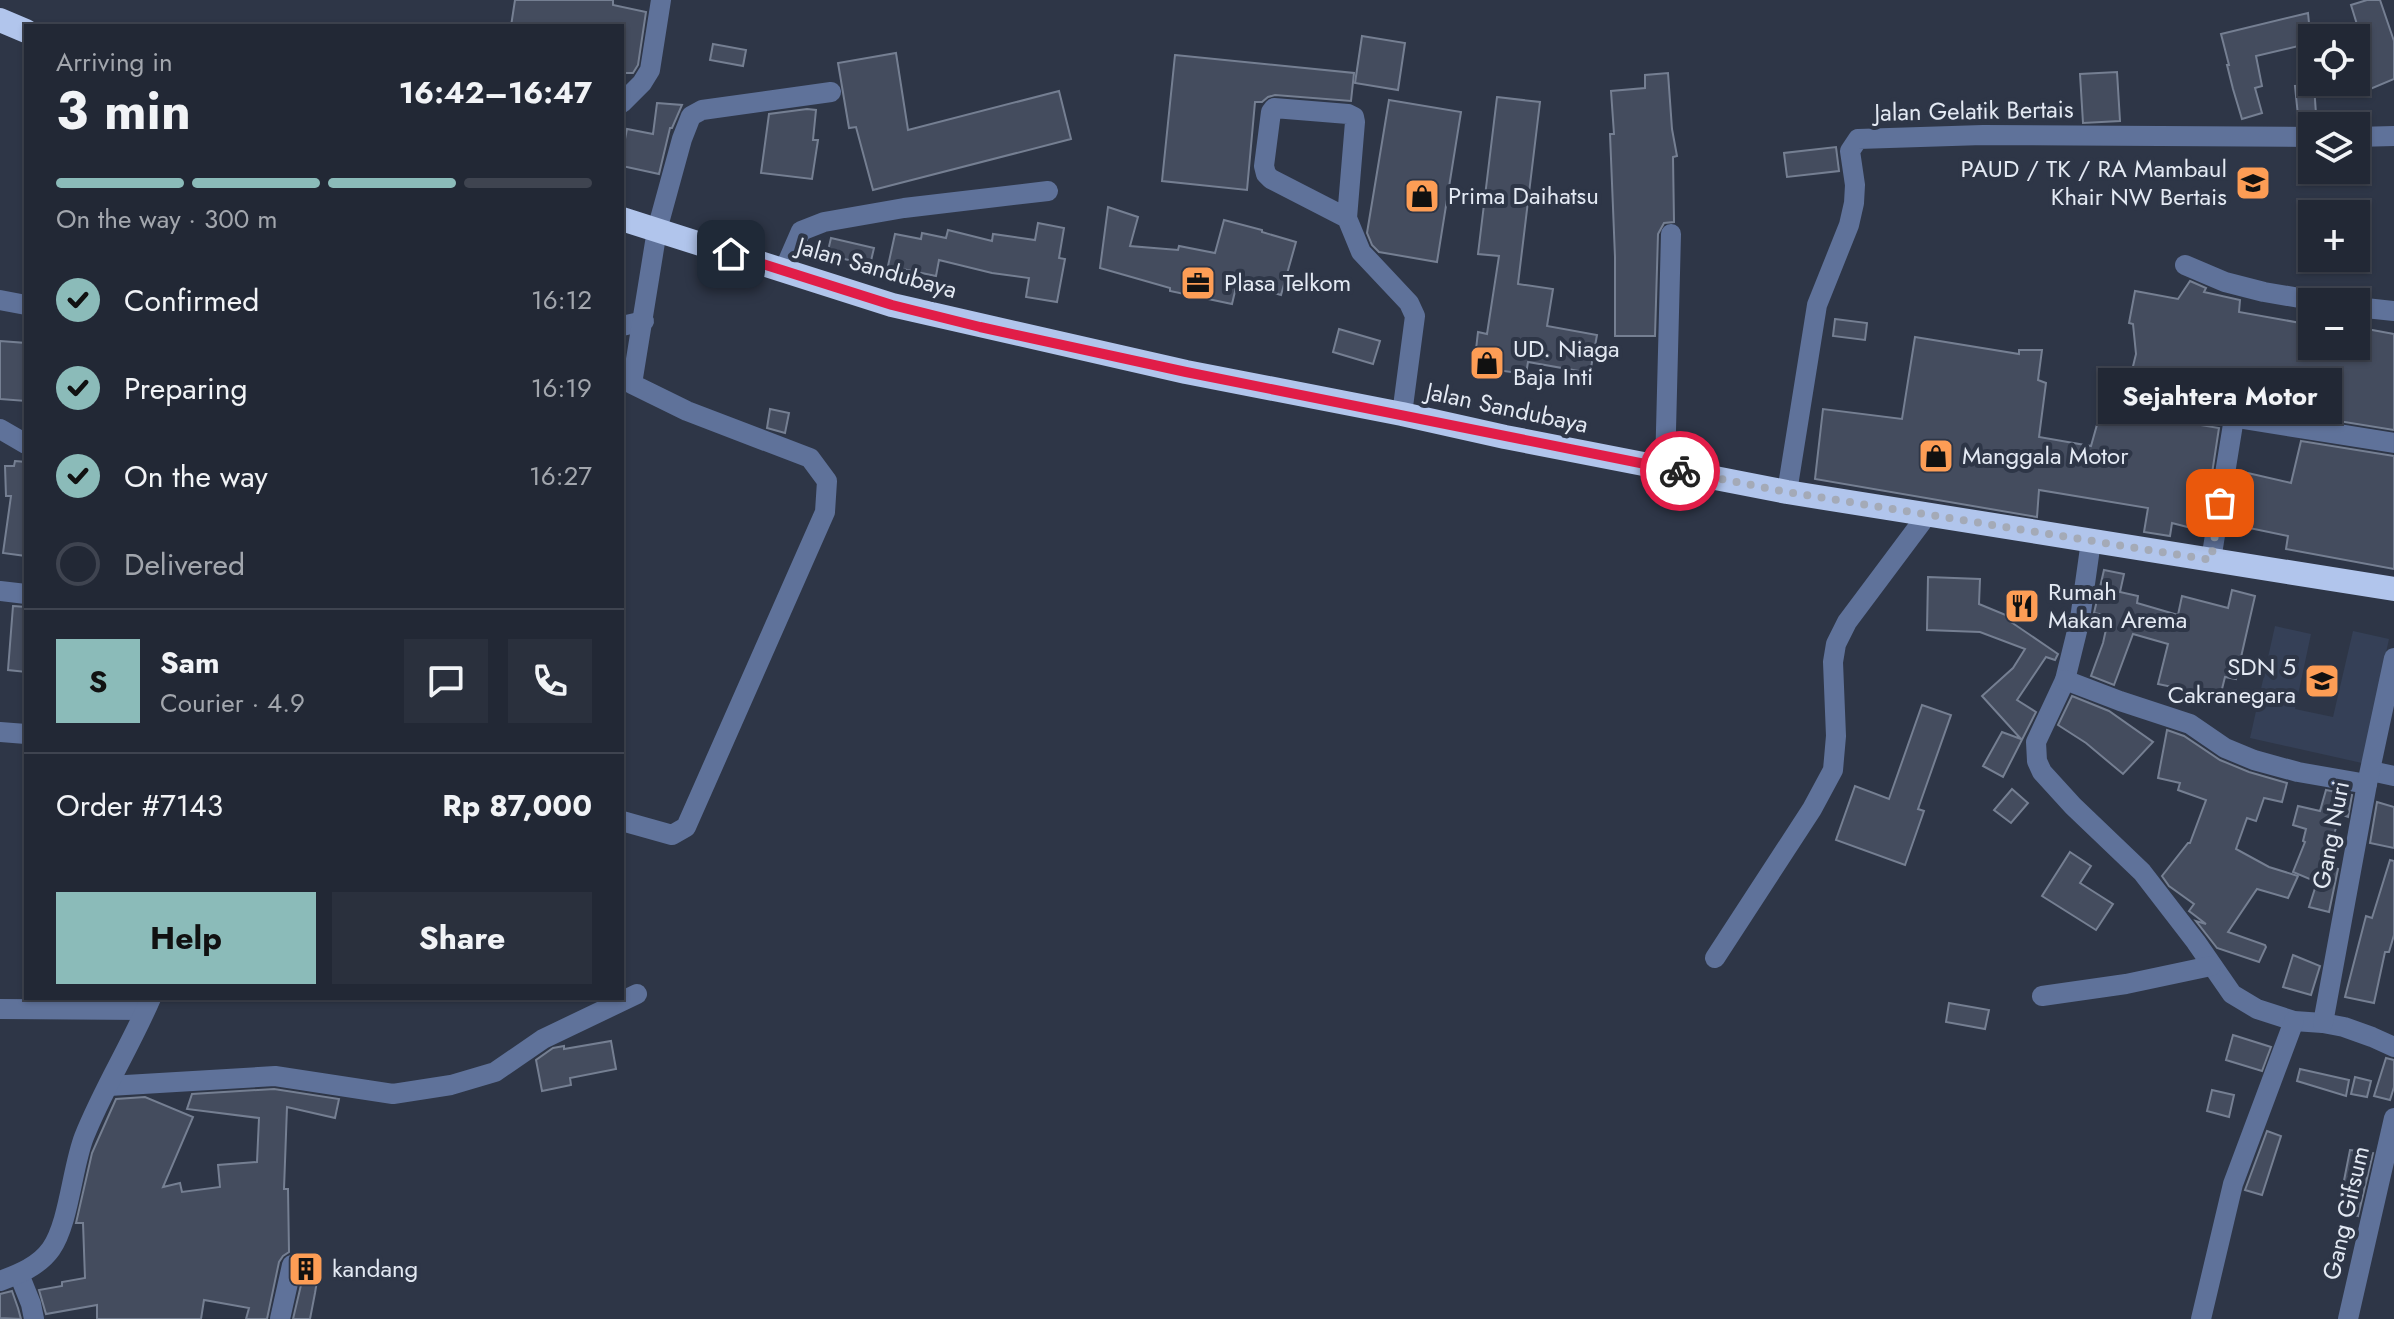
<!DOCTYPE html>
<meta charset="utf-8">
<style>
:root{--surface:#222835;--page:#2a303d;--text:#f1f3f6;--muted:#a2a6ad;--line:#3f4450;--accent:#8bbbb9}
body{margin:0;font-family:Jost,sans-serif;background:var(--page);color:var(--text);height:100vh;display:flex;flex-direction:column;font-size:30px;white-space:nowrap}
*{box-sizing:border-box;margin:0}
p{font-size:26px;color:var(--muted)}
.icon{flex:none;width:44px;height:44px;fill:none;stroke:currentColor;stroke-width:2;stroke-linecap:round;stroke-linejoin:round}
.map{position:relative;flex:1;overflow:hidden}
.drawer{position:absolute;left:24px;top:24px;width:600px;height:976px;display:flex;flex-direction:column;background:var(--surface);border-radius:0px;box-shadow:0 2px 6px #0004,0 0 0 2px var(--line)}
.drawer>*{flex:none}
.buttons{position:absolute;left:2298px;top:24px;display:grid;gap:16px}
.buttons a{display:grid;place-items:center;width:72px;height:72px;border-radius:0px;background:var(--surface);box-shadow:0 2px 6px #0004,0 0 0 2px var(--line);font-size:40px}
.pin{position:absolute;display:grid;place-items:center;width:68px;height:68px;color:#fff;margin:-34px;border-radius:16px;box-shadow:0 4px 12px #0006}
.courier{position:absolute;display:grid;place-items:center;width:80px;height:80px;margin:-40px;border:6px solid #e11d48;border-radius:50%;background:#fff;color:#222;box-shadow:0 2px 10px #0007}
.bubble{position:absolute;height:56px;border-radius:0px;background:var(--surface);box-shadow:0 2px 6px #0004,0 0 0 2px var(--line);font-size:26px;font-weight:700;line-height:56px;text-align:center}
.headline em{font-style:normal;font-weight:700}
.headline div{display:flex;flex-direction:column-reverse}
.headline{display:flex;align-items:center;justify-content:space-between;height:136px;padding:0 32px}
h1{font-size:52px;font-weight:700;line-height:60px}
.bar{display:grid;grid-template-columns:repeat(4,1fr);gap:12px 8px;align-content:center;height:96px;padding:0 32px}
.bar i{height:10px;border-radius:6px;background:var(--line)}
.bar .active{background:var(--accent)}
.bar p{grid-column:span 4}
.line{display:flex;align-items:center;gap:20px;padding:0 32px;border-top:2px solid var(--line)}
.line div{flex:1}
.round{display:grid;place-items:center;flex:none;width:84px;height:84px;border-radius:0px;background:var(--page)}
ol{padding:0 32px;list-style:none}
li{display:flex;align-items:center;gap:24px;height:88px}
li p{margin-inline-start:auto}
li .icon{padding:8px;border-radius:50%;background:var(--accent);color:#111;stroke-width:4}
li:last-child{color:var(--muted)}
li i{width:44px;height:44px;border:4px solid var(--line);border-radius:50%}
.action{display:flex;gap:16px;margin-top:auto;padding:16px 32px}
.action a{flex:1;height:92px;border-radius:0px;background:var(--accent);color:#111;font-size:32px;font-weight:700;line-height:92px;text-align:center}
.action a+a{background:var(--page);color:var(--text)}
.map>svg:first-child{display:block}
.built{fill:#354057}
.building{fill:#444c5e;stroke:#757f92;stroke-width:2}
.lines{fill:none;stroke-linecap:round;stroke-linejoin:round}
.minor{stroke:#5f729a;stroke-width:20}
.highway{stroke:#b1c5ec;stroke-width:24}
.done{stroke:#a4aab7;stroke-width:8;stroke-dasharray:0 14.4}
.route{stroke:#e11d48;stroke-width:10}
.labels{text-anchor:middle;stroke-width:8;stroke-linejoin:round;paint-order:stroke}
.street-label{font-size:24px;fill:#e3e9f3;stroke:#2e3647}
.poi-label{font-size:24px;fill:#e3e9f3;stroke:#2e3647;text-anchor:start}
</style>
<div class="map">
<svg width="2394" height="1319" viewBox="0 0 2394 1319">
<rect width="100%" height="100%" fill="#2e3647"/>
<!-- built -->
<path class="built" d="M2275 626 2311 634 2295 709 2333 717 2353 631 2389 639 2362 763 2250 738Z"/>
<!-- building -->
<g class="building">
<path d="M515 0H613V5L646 12 638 65 633 73H622V26H511Z"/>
<path d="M2367 0H2380L2394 41V79L2356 95V45L2363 44 2351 5Z"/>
<path d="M2308 13 2311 43 2256 56 2262 86 2255 88 2262 113 2242 119 2233 89 2227 65H2229L2221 34Z"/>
<path d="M1362 36 1405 43 1398 90 1355 83Z"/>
<path d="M713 44 746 50 743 66 710 60Z"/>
<path d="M896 53 908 130 1059 91 1071 139 873 190 856 127 849 128 838 63Z"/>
<path d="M1175 55 1354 73 1351 101 1275 95 1268 97 1262 102H1255L1247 190 1162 181Z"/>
<path d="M2117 72 2120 121 2083 123 2080 74Z"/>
<path d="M1668 73 1672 129 1677 156 1673 157 1674 222 1664 223 1658 234 1655 336H1615V257L1610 134H1614L1611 91 1645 88V75Z"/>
<path d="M2314 85 2316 114 2298 116 2295 86Z"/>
<path d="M1497 97 1540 102 1518 284 1553 289 1547 326 1597 335 1590 373 1528 362 1526 374 1474 367 1478 332 1487 334 1499 256 1478 254Z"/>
<path d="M1389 100 1461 112 1437 262 1379 252 1372 245 1367 233Z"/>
<path d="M657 103 682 105 672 128H670L659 174 622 166V154L627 129 653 134Z"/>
<path d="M807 109 816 110 813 140H818L812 179 761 173 769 114Z"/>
<path d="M1836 147 1839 171 1787 177 1784 153Z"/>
<path d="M1108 207 1138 217 1130 246 1178 250 1179 246 1215 253 1224 220 1262 230V232L1296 242 1281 295 1237 283 1232 304 1170 291V288L1100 268Z"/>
<path d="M1038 223 1064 228 1059 258 1065 259 1057 302 1026 297 1029 278 992 273 939 260 936 276 888 266 895 234 921 239 922 233 946 238 948 230 992 241 993 234 1035 240Z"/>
<path d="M831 238 874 248 870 265 827 255Z"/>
<path d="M2190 281 2206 288 2204 292 2240 300 2239 312 2312 325V346H2356V327L2394 334V430L2128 387 2136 354 2133 324 2129 323 2135 291 2178 299Z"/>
<path d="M1835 319 1867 323 1865 340 1833 336Z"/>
<path d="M1339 329 1380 341 1373 364 1333 352Z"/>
<path d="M1915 337 2019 354V350H2042L2038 380 2046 383 2039 437 2091 446 2100 414H2101L2103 409 2219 428 2205 519 2203 518 2199 530 2172 523 2170 536 2144 532 2148 508 2039 490 2037 517 1815 479 1823 409 1902 419Z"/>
<path d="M0 341 26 343V401L0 399Z"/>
<path d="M770 409 789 413 785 433 767 428Z"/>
<path d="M2301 441 2394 456V569L2286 549 2288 536 2230 524 2239 471 2291 483Z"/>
<path d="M15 461 26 462V556L3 553 11 496H6L5 466H14Z"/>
<path d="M2104 570 2124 574 2120 592 2138 596 2137 603 2178 615 2182 596 2228 608 2232 590 2255 596 2236 679 2225 677 2220 697 2158 684 2168 644 2133 634 2114 685 2091 676 2103 643 2109 616 2094 613Z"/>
<path d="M1928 577 1980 579 1979 604 2013 618 2011 622 2058 654 2055 660 2046 657 2017 700 2036 712 2003 777 1983 766 2002 732 2021 739 1982 696 2013 668 2025 649 1980 632 1927 630Z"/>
<path d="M13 606 26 607V672L8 670Z"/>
<path d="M2072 696 2109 711 2153 742 2123 774 2086 743 2058 725Z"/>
<path d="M1922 705 1951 715 1918 809 1924 811 1905 865 1836 840 1855 786 1889 799Z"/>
<path d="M2167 730 2184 736 2220 760 2249 772 2287 783 2282 802 2264 798 2256 821 2247 818 2236 849 2269 867 2298 876 2288 898 2257 889 2228 932 2265 945 2266 947 2259 962 2217 948 2196 921 2206 924 2189 911 2194 904 2169 886 2162 876 2188 843H2190L2206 800 2178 790 2180 783 2158 778Z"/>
<path d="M2012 789 2028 803 2011 823 1994 810Z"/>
<path d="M2326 790 2352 795 2348 817 2340 814 2328 855 2331 856 2327 866 2338 869 2329 912 2309 907 2317 882 2293 872 2305 842 2303 841 2306 829 2293 825 2298 806 2320 811Z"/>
<path d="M2377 802 2394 807V848L2370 843Z"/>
<path d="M2070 852 2091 866 2080 883 2113 904 2096 930 2042 896Z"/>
<path d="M2390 860 2394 861V935L2389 952H2385L2374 1003 2345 997 2366 916 2372 918Z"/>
<path d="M2293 955 2320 966 2311 995 2283 987Z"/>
<path d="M1949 1003 1989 1010 1985 1029 1946 1022Z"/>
<path d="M2233 1035 2271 1047 2262 1071 2226 1060Z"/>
<path d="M611 1041 616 1069 570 1078 571 1085 542 1091 536 1060 553 1048 564 1046V1049Z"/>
<path d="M2386 1058 2394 1060V1087L2390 1100 2374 1096Z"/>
<path d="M2300 1069 2349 1080 2346 1096 2297 1081Z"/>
<path d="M2355 1077 2371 1081 2367 1097 2351 1094Z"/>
<path d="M274 1089 339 1099 335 1118 287 1107 284 1189H288L289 1252 283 1256 279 1262 267 1319H246L249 1308 204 1300 201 1319H97V1305L46 1314 39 1290 62 1286V1282L85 1278 83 1223H76L92 1153 116 1099 145 1097 193 1117 163 1187 180 1183 182 1192 220 1187 218 1165 257 1162 259 1118 187 1109 192 1094Z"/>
<path d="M2212 1090 2234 1095 2229 1117 2207 1111Z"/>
<path d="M2267 1131 2281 1136 2262 1195 2245 1190Z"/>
<path d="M2350 1150 2373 1153 2358 1216 2338 1211Z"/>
<path d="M304 1261 320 1263 315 1293 310 1319H293L305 1268Z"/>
<path d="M12 1291 18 1308 21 1319 0 1318V1294Z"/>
</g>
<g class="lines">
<!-- minor -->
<g class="minor">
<path d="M622 103 642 83 650 70 661 0"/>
<path d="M2356 137 2394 136"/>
<path d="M1347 218 1271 179 1266 174 1264 166 1271 112 1274 108 1348 114 1354 117 1355 122 1347 218 1361 252 1409 303 1415 316 1402 414"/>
<path d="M2185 265 2225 282 2264 292 2323 302"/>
<path d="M784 270 801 231 824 222 904 208 1048 191"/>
<path d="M0 300 26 305"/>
<path d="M2356 307 2394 311"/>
<path d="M622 326 644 321"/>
<path d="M2106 397 2394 443"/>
<path d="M0 429 26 444"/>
<path d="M1665 469 1671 234"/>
<path d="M1787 492 1817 305 1849 225 1854 203 1855 185 1850 151 1858 139 1983 135 2312 137"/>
<path d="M2091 541 2080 619 2065 680 2036 742 2037 761 2042 772 2073 806 2142 872 2196 942 2232 994 2257 1009 2294 1021 2323 1023 2344 1027 2372 1037 2394 1047"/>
<path d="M2211 560 2234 418"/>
<path d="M0 591 26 594"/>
<path d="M2065 680 2120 701 2190 724 2225 748 2254 760 2298 772 2367 784"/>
<path d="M0 732 26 734"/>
<path d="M2371 771 2394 776"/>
<path d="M622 821 672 835 686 827 825 512 827 481 810 458 687 411 632 384 657 230 682 139 691 116 702 110 831 92"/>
<path d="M1715 958 1812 809 1833 770 1836 736 1833 662 1836 644 1847 622 1927 515"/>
<path d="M2042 996 2126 984 2211 966"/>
<path d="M0 1009 145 1010"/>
<path d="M2323 1023 2367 784 2394 658"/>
<path d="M109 1086 275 1076 393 1094 451 1085 495 1072 543 1039 637 994"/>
<path d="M19 1274 31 1304 34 1319"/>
<path d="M0 1281C19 1274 39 1266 51 1249 69 1223 72 1168 84 1137 103 1089 131 1045 151 998"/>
<path d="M280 1319 292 1265"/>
<path d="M2201 1319 2233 1184 2294 1021"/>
<path d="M2348 1319 2394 1118"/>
</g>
<!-- highway -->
<g class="highway">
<path d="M0 20 26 31"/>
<path d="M622 219 892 305 1186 372 1402 414 1505 437 1787 492 2394 589"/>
</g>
</g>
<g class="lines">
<!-- done -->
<path class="done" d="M1680 471 1787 492 2211 560 2220 503"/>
<!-- route -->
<path class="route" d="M731 254 892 305 980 327 1186 372 1680 471"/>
</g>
<!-- icons -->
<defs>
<symbol id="school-square" viewBox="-11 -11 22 22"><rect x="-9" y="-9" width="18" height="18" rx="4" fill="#fd9d55" stroke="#2e3647"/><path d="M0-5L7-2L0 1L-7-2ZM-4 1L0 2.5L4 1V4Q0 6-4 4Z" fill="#111"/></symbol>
<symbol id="shop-square" viewBox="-11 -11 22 22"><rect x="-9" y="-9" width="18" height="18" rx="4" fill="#fd9d55" stroke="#2e3647"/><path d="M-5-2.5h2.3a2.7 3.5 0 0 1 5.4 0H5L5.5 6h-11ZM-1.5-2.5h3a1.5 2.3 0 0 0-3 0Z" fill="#111"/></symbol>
<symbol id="office-square" viewBox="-11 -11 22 22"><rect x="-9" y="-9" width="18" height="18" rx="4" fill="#fd9d55" stroke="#2e3647"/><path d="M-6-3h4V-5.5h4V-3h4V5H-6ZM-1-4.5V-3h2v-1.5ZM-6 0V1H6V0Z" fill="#111"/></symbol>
<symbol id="restaurant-square" viewBox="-11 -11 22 22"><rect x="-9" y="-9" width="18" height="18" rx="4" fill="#fd9d55" stroke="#2e3647"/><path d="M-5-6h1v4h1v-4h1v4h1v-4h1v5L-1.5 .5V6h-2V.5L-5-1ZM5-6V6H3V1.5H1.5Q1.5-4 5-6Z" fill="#111"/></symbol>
<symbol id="building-square" viewBox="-11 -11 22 22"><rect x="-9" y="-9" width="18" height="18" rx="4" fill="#fd9d55" stroke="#2e3647"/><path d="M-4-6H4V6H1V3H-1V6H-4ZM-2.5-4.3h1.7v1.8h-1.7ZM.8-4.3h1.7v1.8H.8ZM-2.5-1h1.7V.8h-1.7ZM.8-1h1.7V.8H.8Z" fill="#111"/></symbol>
</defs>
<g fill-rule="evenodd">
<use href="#school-square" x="2233" y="163" width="40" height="40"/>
<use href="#shop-square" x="1402" y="176" width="40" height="40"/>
<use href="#office-square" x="1178" y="263" width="40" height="40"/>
<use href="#shop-square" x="1467" y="343" width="40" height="40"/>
<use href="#shop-square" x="1916" y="436" width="40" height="40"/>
<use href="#restaurant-square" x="2002" y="586" width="40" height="40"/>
<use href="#school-square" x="2302" y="661" width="40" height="40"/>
<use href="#building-square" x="286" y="1249" width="40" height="40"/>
</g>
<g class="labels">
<!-- street labels -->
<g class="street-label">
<text transform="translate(1974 111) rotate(-1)" y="8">Jalan Gelatik Bertais</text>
<text transform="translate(877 268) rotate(16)" y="8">Jalan Sandubaya</text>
<text transform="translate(1507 408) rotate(12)" y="8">Jalan Sandubaya</text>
<text transform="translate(2331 835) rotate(-79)" y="8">Gang Nuri</text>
<text transform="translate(2346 1213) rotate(-77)" y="8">Gang Gifsum</text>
</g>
<!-- poi labels -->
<g class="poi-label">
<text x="2227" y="177" text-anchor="end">PAUD / TK / RA Mambaul<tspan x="2227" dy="28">Khair NW Bertais</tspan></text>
<text x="1448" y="204">Prima Daihatsu</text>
<text x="1224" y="291">Plasa Telkom</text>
<text x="1513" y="357">UD. Niaga<tspan x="1513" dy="28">Baja Inti</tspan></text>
<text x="1962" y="464">Manggala Motor</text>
<text x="2048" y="600">Rumah<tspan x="2048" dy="28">Makan Arema</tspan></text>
<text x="2296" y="675" text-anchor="end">SDN 5<tspan x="2296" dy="28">Cakranegara</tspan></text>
<text x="332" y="1277">kandang</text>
</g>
</g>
</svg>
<div class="buttons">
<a><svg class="icon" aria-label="locate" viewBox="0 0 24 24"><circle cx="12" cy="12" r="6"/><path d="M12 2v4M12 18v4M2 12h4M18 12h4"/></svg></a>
<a><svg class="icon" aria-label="layers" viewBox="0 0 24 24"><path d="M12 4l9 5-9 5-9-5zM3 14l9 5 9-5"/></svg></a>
<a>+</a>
<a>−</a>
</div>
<div class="pin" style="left:2220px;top:503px;background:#ea580c"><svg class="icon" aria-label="bag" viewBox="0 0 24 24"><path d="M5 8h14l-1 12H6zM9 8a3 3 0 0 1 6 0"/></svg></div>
<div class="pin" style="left:731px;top:254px;background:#1f2937"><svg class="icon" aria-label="home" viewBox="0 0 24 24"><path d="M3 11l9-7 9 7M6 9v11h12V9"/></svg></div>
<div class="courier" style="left:1680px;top:471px"><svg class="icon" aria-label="bike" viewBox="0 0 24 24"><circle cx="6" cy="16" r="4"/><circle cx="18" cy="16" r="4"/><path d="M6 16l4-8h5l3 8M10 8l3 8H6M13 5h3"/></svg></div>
<div class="bubble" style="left:2098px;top:368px;width:244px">Sejahtera Motor</div>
<section class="drawer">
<div class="headline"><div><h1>3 min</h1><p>Arriving in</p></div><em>16:42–16:47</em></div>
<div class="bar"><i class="active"></i><i class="active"></i><i class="active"></i><i></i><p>On the way · 300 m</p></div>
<ol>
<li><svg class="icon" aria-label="check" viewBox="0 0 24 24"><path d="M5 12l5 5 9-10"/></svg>Confirmed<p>16:12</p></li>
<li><svg class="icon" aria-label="check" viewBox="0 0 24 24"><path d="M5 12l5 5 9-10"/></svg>Preparing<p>16:19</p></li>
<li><svg class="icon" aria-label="check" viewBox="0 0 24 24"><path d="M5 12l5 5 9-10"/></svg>On the way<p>16:27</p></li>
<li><i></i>Delivered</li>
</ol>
<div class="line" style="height:144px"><b class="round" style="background:var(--accent);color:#111">S</b><div><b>Sam</b><p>Courier · 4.9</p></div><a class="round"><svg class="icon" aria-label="chat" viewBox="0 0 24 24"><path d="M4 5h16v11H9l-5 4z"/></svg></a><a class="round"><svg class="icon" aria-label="phone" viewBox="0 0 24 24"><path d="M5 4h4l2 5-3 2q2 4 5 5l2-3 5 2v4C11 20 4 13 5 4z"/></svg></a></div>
<div class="line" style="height:104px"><div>Order #7143</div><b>Rp 87,000</b></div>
<div class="action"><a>Help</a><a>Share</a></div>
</section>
</div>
